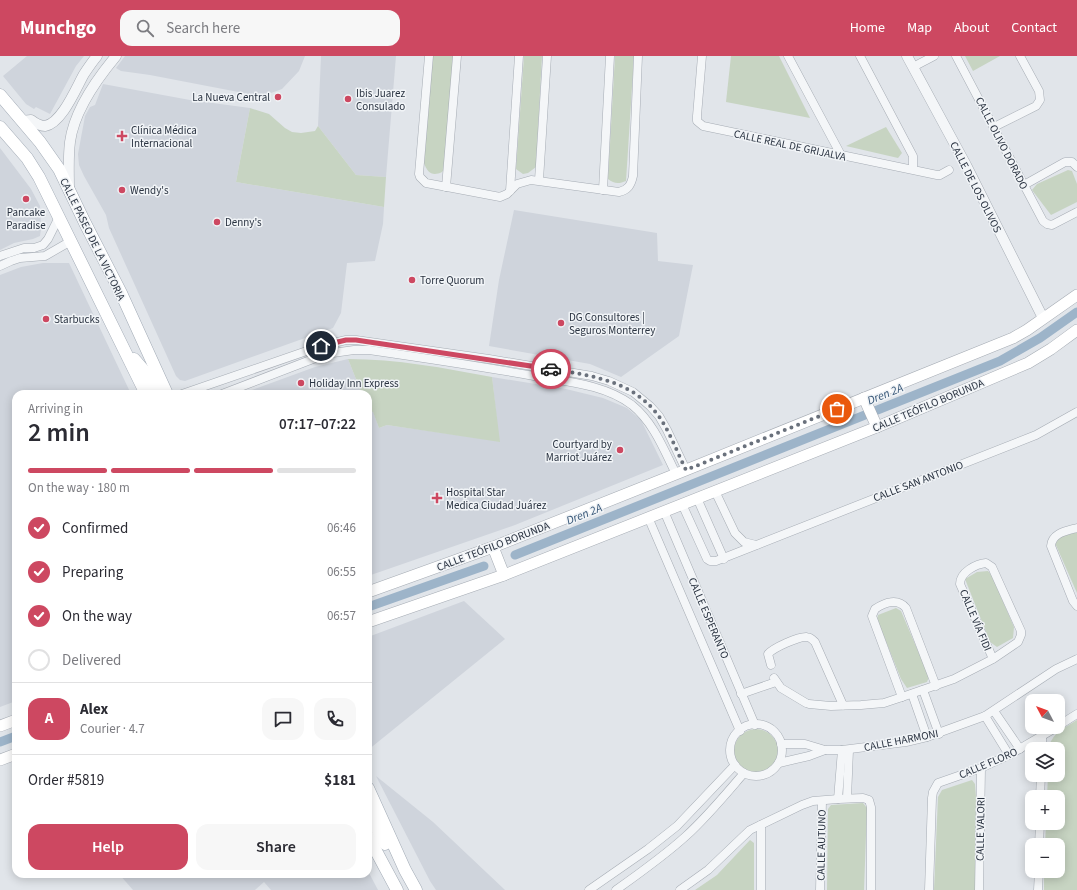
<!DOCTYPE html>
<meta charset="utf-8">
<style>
:root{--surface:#fff;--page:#f7f7f7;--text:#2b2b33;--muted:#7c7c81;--line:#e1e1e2;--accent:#cd4861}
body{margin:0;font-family:"Source Sans 3",sans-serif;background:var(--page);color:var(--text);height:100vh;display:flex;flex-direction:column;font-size:15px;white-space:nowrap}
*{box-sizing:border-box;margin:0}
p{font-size:13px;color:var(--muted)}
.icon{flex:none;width:22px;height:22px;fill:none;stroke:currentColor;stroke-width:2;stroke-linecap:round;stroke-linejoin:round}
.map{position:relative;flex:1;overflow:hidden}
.drawer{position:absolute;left:12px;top:334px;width:360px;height:488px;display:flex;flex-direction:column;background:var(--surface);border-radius:12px;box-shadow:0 2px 10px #0003}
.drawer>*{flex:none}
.needle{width:26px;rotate:311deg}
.buttons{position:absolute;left:1025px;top:638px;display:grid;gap:8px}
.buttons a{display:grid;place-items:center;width:40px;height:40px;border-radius:8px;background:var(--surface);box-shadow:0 2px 10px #0003;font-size:20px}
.pin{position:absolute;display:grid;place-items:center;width:34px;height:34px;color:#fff;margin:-17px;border:2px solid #fff;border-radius:50%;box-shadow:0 1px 4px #0007}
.courier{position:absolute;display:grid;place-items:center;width:40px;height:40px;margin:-20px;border:3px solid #cd4861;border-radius:50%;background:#fff;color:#222;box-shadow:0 1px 5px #0007}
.summary em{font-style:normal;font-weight:600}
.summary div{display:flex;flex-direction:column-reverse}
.summary{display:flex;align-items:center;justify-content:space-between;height:68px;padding:0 16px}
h1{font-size:26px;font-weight:600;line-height:30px}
.bar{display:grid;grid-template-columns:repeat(4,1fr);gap:6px 4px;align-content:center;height:48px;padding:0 16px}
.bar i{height:5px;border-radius:3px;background:var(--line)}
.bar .on{background:var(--accent)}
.bar p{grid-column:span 4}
.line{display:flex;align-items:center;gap:10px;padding:0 16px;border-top:1px solid var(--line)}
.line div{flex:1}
.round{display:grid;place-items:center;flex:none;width:42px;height:42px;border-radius:12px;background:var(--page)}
ol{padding:0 16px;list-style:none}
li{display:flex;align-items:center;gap:12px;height:44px}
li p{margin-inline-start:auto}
li .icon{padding:4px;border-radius:50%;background:var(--accent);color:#fff;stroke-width:4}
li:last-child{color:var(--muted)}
li i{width:22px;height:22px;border:2px solid var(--line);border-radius:50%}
.action{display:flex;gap:8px;margin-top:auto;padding:8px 16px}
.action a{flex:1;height:46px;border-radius:12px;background:var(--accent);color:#fff;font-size:16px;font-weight:600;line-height:46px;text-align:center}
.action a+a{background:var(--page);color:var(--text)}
header{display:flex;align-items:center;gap:24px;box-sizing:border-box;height:56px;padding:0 20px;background:var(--accent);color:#fff}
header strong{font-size:19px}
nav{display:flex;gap:22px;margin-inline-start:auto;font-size:14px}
.search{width:280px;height:36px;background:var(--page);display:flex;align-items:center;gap:10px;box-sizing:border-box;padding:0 14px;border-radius:12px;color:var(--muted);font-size:15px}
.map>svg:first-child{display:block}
.built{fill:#cfd4dc}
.green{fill:#c7d4c2}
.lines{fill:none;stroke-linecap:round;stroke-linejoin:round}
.canal{stroke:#9db4c9;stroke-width:9}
.minor-casing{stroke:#a6acb4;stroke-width:9}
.tertiary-casing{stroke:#a6acb4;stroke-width:11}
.secondary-casing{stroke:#a6acb4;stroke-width:12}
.primary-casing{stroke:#a1aab5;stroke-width:13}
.minor{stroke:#f4f6f8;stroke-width:8}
.tertiary{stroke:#f4f6f8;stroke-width:10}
.secondary{stroke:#fff;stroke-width:11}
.primary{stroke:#fff;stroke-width:12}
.done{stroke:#6a717c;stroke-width:4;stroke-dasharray:0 7.2}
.route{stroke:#cd4861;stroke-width:5}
.poi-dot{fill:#cd4861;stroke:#f1f4f7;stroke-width:1.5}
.labels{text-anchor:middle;stroke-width:3;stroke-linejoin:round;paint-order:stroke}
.poi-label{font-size:11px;fill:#2a3341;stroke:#f1f4f7;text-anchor:start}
.street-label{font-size:11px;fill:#2a3341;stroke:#f1f4f7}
.water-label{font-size:12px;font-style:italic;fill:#345475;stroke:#f1f4f7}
</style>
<header>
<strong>Munchgo</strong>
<div class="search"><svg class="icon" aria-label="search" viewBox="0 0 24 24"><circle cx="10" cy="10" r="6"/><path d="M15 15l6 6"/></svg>Search here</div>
<nav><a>Home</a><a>Map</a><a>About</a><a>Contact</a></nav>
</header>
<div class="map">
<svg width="1077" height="834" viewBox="0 0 1077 834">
<rect width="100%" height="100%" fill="#e1e5ea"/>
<!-- built -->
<g class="built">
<path d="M27 0H84L76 10 50 58 36 51 34 53 26 48 3 20Z"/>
<path d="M125 0H305L299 15 282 33 271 37 254 39 150 19 121 15 116 12Z"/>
<path d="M321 0H396L386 121 356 119 318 70Z"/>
<path d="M103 28 190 44 250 52 236 126 384 151 383 168 375 205 347 207 341 257 333 272 185 325 180 324 176 320 109 172 106 159 84 120 79 109 78 98 85 60 90 51 95 49Z"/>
<path d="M0 92 31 133 40 150 41 173 40 180 33 183 14 187 0 194Z"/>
<path d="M514 154 657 177 658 205 693 209 679 280 621 321 590 308 489 290 499 224Z"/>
<path d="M43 207H69L131 338H16V645L0 651V219L21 211Z"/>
<path d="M348 303 362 338H241L315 311Z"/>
<path d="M492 321 566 333 603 342 627 352 641 364 663 409 515 469 368 520V354L373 355 379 372 387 369 499 385Z"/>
<path d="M464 545 505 583 368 694V581Z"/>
<path d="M376 720 433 766 505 834H436L430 825Z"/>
<path d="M368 815 378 834H271L264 826 255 834H133L119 818H368Z"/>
</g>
<!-- green -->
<g class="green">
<path d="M433 0H453L445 112 442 116C432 121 427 116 424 107Z"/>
<path d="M524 0H542L536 111 528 117 523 118 516 113Z"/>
<path d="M615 0H634L626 125C619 128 614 128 608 123Z"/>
<path d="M731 0H779L810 62 726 46Z"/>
<path d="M965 0H1000L973 15Z"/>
<path d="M250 52 269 58 285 72 292 76 301 77 315 75 318 70 356 119 386 121 384 151 236 126Z"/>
<path d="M886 71 902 97 898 102 846 90Z"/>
<path d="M1068 114 1072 115 1077 128V146L1051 159 1032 134 1037 128Z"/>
<path d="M348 303C397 303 444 312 492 321L500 386 387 369 379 372 373 356 368 354V338H362Z"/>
<path d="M1077 476V537L1055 487 1057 482Z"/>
<path d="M988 515 992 520 1014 571 1013 582 997 591 990 586 965 523 977 516Z"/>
<path d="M896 552 901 555 929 621 927 626 907 632 901 623 877 563 878 559Z"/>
<path d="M1077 664V834H1044V815H1058V789H1045L1046 767H1058V741H1047L1048 719H1058V693H1049C1050 678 1066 671 1077 664Z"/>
<circle cx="756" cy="695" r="22"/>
<path d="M972 724 975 728 976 741 975 834H934L938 741 942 734Z"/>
<path d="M863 747 867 752 864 834H827L828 753 831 749Z"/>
<path d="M750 784 754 787V834H695L717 819Z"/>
</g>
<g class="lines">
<!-- canal -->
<g class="canal">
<path d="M515 499 1000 305 1040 282 1077 256"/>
<path d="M368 551 484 510"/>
<path d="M0 686 16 680"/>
</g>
<defs>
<g id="minor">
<path d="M429 0 419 118 420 121 426 127 500 141 507 138 517 128 531 124 619 136C628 134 631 129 633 120L638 0"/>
<path d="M702 0 697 60V65L703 70 937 119H940L949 114"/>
<path d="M788 0 841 99"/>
<path d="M860 0 913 100V113"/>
<path d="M956 0 1043 165 1047 168 1052 169 1077 156"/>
<path d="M913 11 934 0"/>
<path d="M994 71 1036 50 1040 44 1039 35 1020 0"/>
<path d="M539 124 547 0"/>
<path d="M1024 129 1065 106H1072L1077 111"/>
<path d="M446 131 457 0"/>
<path d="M603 134 610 0"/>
<path d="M510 135 519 0"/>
<path d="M0 200 24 192H34L43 189 48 183 59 161"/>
<path d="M0 210 11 205 20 202 45 200 71 185"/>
<path d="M182 338 321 290 346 284H356L489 303 592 320 609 325 633 336 650 350 659 360 667 374 686 414"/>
<path d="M222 338 326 298 354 294H369C424 302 479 310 534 320 567 326 604 328 632 349 654 367 664 394 676 418"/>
<path d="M715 435 735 477 744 486 756 489"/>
<path d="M697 442 724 503"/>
<path d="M682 448 707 503 710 505H716L1036 379 1077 356"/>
<path d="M664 455 755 669"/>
<path d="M648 461 740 675"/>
<path d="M1077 472C1066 475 1052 477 1051 490L1073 545 1077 550"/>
<path d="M771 609 768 598C773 592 799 580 807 581 810 581 812 583 815 586L843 649"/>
<path d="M774 622 781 632 806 647"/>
<path d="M923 634 939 678"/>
<path d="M741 638 776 626"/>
<path d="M912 638 927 681"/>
<path d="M902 641 872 560 875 553C885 546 898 542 906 552L936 630"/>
<path d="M809 648 831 650 861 649 884 647 902 641 954 623 993 603 1018 586 1021 579V575L992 511 986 507C976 508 960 516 960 528L993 603"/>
<path d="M994 655 1020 693"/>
<path d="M985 660 1009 699"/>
<circle cx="756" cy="694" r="26"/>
<path d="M1058 670 1077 658"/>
<path d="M781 688H805L825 694H842L906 686 927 681 985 660 1056 613 1077 603"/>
<path d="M1042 693V681"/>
<path d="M779 707 809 700 825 694"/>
<path d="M1040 741 1041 719"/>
<path d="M847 742 849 694"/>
<path d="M838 743 842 694"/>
<path d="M1039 789 1040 767"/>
<path d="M589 834 648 793 677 770 735 709"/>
<path d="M616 834C640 817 664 800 686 780 707 761 725 739 744 717"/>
<path d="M680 834 708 814 750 774 802 749 813 745 838 743 863 742 869 744 871 751V834"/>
<path d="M761 834V769"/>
<path d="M820 834 822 745"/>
<path d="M929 834 932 742 933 736 938 727 981 712 1009 699 1057 671"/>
<path d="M979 834 981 712"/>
<path d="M1038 834 1039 815"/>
</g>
<g id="tertiary">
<path d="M907 0 966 109 1043 262"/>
<path d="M22 65 31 64C35 67 39 70 45 70 62 67 76 32 84 18 88 12 92 6 97 0"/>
<path d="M69 133C69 117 68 102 70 86 74 55 96 24 116 0"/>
</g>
<g id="secondary">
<path d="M864 342 877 371"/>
<path d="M493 491 504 519"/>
<path d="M368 536 493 491 686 414 1013 282 1027 274 1077 239"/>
<path d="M368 566 504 519 877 371 1028 307 1051 293 1077 274"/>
<path d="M0 670 16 664"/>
<path d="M0 704 16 698"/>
</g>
<g id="primary">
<path d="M0 39 40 86 59 113 85 167 121 237 167 338"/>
<path d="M0 71 27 102 39 121 146 338"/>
<path d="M134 303 146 317 157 338"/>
<path d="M368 732 405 814 416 834"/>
<path d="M368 756 385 788"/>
<path d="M368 780 397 834"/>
</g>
</defs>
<!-- minor casing -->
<use href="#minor" class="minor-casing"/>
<!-- tertiary casing -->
<use href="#tertiary" class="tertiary-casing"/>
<!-- secondary casing -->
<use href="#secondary" class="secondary-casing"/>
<!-- primary casing -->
<use href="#primary" class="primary-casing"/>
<!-- minor -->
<use href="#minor" class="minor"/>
<!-- tertiary -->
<use href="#tertiary" class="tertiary"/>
<!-- secondary -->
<use href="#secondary" class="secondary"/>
<!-- primary -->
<use href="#primary" class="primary"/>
</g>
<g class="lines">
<!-- done -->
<path class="done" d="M551 313C592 320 631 324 658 359 670 376 677 396 686 414L837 353"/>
<!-- route -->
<path class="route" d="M321 290 346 284H356L551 313"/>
</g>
<!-- markers -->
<g class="poi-dot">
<circle cx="278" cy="41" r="4"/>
<circle cx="348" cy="43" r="4"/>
<path d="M120 74h4v4h4v4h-4v4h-4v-4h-4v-4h4z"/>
<circle cx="122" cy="134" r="4"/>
<circle cx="26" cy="143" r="4"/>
<circle cx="217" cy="166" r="4"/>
<circle cx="412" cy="224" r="4"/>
<circle cx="46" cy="263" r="4"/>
<circle cx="561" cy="267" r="4"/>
<circle cx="301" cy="327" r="4"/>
<circle cx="620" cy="394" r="4"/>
<path d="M435 436h4v4h4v4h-4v4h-4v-4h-4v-4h4z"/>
</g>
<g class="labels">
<!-- poi labels -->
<g class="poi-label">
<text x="356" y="41">Ibis Juarez<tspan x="356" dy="13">Consulado</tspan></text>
<text x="270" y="45" text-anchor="end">La Nueva Central</text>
<text x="131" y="78">Clínica Médica<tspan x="131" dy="13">Internacional</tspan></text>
<text x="130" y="138">Wendy's</text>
<text x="26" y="160" text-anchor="middle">Pancake<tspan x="26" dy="13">Paradise</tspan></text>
<text x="225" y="170">Denny's</text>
<text x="420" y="228">Torre Quorum</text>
<text x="569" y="265">DG Consultores |<tspan x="569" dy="13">Seguros Monterrey</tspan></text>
<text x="54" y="267">Starbucks</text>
<text x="309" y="331">Holiday Inn Express</text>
<text x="612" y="392" text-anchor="end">Courtyard by<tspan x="612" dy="13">Marriot Juárez</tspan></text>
<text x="446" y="440">Hospital Star<tspan x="446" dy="13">Medica Ciudad Juárez</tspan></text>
</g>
<!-- street labels -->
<g class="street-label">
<text transform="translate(1002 87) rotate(63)" y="4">CALLE OLIVO DORADO</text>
<text transform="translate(790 89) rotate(12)" y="4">CALLE REAL DE GRIJALVA</text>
<text transform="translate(976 131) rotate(63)" y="4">CALLE DE LOS OLIVOS</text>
<text transform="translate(93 183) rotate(64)" y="4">CALLE PASEO DE LA VICTORIA</text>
<text transform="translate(928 349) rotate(-23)" y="4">CALLE TEÓFILO BORUNDA</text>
<text transform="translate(918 425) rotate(-21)" y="4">CALLE SAN ANTONIO</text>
<text transform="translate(493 490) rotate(-21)" y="4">CALLE TEÓFILO BORUNDA</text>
<text transform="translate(709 562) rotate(67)" y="4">CALLE ESPERANTO</text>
<text transform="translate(976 564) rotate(67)" y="4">CALLE VÍA FIDI</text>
<text transform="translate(901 684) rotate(-11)" y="4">CALLE HARMONI</text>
<text transform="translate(988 707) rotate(-23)" y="4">CALLE FLORO</text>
<text transform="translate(980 773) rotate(-89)" y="4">CALLE VALORI</text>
<text transform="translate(821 789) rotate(-89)" y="4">CALLE AUTUNO</text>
</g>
<!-- water labels -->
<g class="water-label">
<text transform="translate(885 338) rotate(-22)" y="4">Dren 2A</text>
<text transform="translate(584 458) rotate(-22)" y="4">Dren 2A</text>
</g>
</g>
</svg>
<div class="buttons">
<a><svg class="needle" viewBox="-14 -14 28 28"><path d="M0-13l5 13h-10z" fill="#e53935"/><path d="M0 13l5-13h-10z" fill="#7c7c81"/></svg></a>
<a><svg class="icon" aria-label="layers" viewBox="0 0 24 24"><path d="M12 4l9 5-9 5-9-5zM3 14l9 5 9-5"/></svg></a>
<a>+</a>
<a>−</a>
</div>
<div class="pin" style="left:837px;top:353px;background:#ea580c"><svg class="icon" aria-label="bag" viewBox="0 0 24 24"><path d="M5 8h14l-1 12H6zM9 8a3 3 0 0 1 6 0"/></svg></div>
<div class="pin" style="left:321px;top:290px;background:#1f2937"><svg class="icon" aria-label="home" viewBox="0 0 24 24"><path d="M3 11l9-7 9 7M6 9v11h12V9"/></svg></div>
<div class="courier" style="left:551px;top:313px"><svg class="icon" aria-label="car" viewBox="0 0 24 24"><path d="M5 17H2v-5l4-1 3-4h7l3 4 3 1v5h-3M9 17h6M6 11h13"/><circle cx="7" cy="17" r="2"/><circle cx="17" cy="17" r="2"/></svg></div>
<section class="drawer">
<div class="summary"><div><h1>2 min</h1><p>Arriving in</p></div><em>07:17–07:22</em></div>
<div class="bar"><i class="on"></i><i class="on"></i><i class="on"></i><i></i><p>On the way · 180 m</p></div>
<ol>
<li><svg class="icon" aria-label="check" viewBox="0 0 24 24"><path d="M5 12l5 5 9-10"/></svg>Confirmed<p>06:46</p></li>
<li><svg class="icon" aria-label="check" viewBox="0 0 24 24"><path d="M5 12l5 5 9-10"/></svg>Preparing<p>06:55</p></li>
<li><svg class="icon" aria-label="check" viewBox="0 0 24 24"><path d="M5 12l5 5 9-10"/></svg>On the way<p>06:57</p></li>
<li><i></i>Delivered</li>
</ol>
<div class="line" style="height:72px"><b class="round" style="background:var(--accent);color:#fff">A</b><div><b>Alex</b><p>Courier · 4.7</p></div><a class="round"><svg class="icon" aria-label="chat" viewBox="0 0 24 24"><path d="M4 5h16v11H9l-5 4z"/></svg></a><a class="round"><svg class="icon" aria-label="phone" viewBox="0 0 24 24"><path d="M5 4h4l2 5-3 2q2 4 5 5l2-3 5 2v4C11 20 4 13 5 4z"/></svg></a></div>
<div class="line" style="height:52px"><div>Order #5819</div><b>$181</b></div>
<div class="action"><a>Help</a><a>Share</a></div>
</section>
</div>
